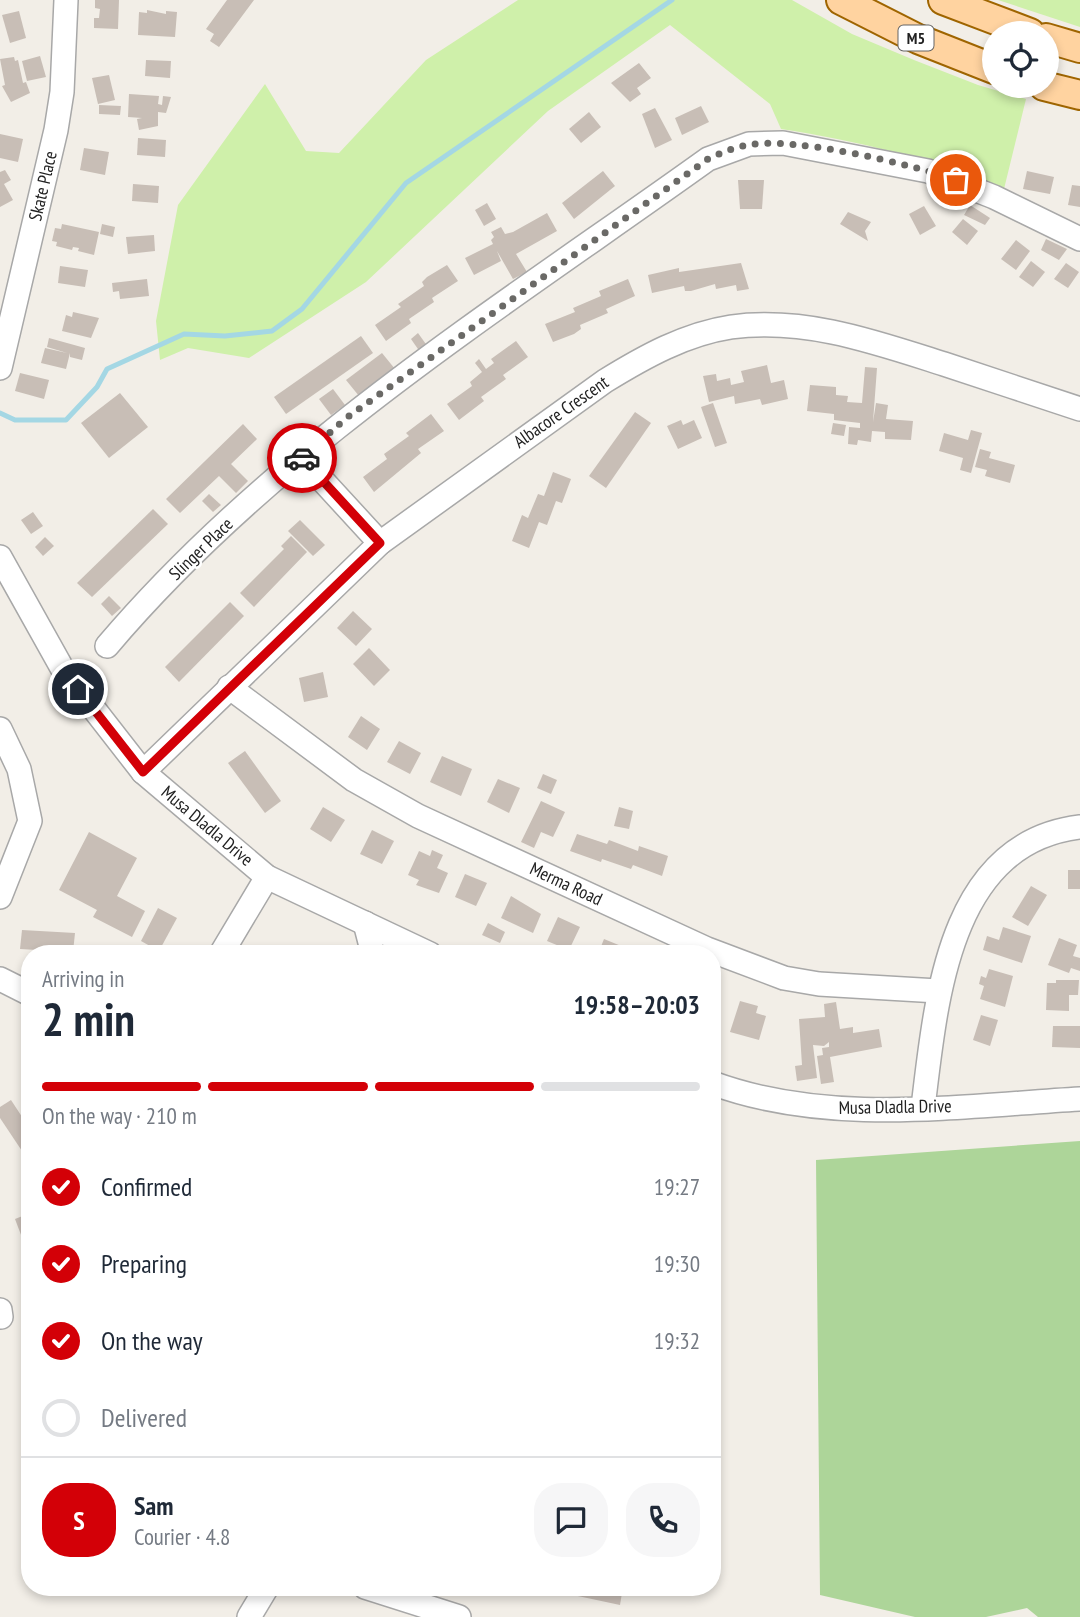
<!DOCTYPE html>
<meta charset="utf-8">
<style>
:root{--surface:#fff;--page:#f6f6f7;--text:#1f2937;--muted:#747a83;--line:#e0e1e3;--accent:#d30007}
body{margin:0;font-family:"PT Sans Narrow",sans-serif;background:var(--page);color:var(--text);height:100vh;display:flex;flex-direction:column;font-size:26px;white-space:nowrap}
*{box-sizing:border-box;margin:0}
p{font-size:23px;color:var(--muted)}
.icon{flex:none;width:38px;height:38px;fill:none;stroke:currentColor;stroke-width:2;stroke-linecap:round;stroke-linejoin:round}
.map{position:relative;flex:1;overflow:hidden}
.drawer{position:absolute;left:21px;top:945px;width:700px;height:651px;display:flex;flex-direction:column;background:var(--surface);border-radius:28px;box-shadow:0 4px 10px #0003}
.drawer>*{flex:none}
.controls{position:absolute;left:982px;top:21px;display:grid;gap:14px}
.controls a{display:grid;place-items:center;width:77px;height:77px;border-radius:50%;background:var(--surface);box-shadow:0 4px 10px #0003;font-size:35px}
.pin{position:absolute;display:grid;place-items:center;width:60px;height:60px;color:#fff;margin:-30px;border:4px solid #fff;border-radius:50%;box-shadow:0 2px 7px #0007}
.courier{position:absolute;display:grid;place-items:center;width:70px;height:70px;margin:-35px;border:5px solid #d30007;border-radius:50%;background:#fff;color:#222;box-shadow:0 2px 9px #0007}
.headline em{font-style:normal;font-weight:600}
.headline div{display:flex;flex-direction:column-reverse}
.headline{display:flex;align-items:center;justify-content:space-between;height:119px;padding:0 21px}
h1{font-size:46px;font-weight:600;line-height:52px}
.bar{display:grid;grid-template-columns:repeat(4,1fr);gap:10px 7px;align-content:center;height:84px;padding:0 21px}
.bar i{height:9px;border-radius:5px;background:var(--line)}
.bar .current{background:var(--accent)}
.bar p{grid-column:span 4}
.line{display:flex;align-items:center;gap:18px;padding:0 21px;border-top:2px solid var(--line)}
.line div{flex:1}
.round{display:grid;place-items:center;flex:none;width:74px;height:74px;border-radius:28px;background:var(--page)}
ol{padding:0 21px;list-style:none}
li{display:flex;align-items:center;gap:21px;height:77px}
li p{margin-inline-start:auto}
li .icon{padding:7px;border-radius:50%;background:var(--accent);color:#fff;stroke-width:4}
li:last-child{color:var(--muted)}
li i{width:38px;height:38px;border:4px solid var(--line);border-radius:50%}
.map>svg:first-child{display:block}
.grass{fill:#cff0aa}
.forest{fill:#add599}
.lines{fill:none;stroke-linecap:round;stroke-linejoin:round}
.stream{stroke:#a4d7e4;stroke-width:5}
.building{fill:#c8beb6}
.minor-casing{stroke:#a8a8a8;stroke-width:26}
.major-casing{stroke:#9f6500;stroke-width:32}
.minor{stroke:#fff;stroke-width:23}
.major{stroke:#ffd3a0;stroke-width:28}
.done{stroke:#6a6966;stroke-width:7;stroke-dasharray:0 12.6}
.route{stroke:#d30007;stroke-width:9}
.labels{text-anchor:middle;stroke-width:5;stroke-linejoin:round;paint-order:stroke}
.shield{fill:#fff;stroke:#646464;stroke-width:2}
.shield-label{font-size:16px;font-weight:bold;fill:#212121}
.street-label{font-size:18px;fill:#212121;stroke:#fff}
</style>
<div class="map">
<svg width="1080" height="1617" viewBox="0 0 1080 1617">
<rect width="100%" height="100%" fill="#f2eee7"/>
<!-- grass -->
<g class="grass">
<path d="M518 0H792L852 34 914 60 978 85 1026 99 1004 189C931 159 859 141 781 129L770 104 670 25 548 111 366 282 249 358 188 348 160 360 156 321 178 205 265 84 306 151 339 153 426 60Z"/>
<path d="M998 0H1080V27Z"/>
</g>
<!-- forest -->
<path class="forest" d="M1080 1141V1617H1038L1027 1608 986 1617H915L820 1595 816 1160Z"/>
<g class="lines">
<!-- stream -->
<path class="stream" d="M0 413 15 420H66L97 387 107 369 184 334 225 336 272 331 302 309 406 183 672 0"/>
</g>
<!-- building -->
<g class="building">
<path d="M95 0H119L118 29 94 28V18H99L100 9 95 8Z"/>
<path d="M227 0H254L219 47 210 41 214 34 206 29Z"/>
<path d="M147 10 166 14V11L177 12 175 37 138 35 139 12 147 13Z"/>
<path d="M19 11 26 38 10 43 2 15Z"/>
<path d="M40 56 46 77 27 81 22 61Z"/>
<path d="M14 57 15 61 18 60 23 83 26 82 30 93 11 102 2 86 5 85 0 59Z"/>
<path d="M146 60 171 61 170 78 145 76Z"/>
<path d="M639 63 651 78 637 88 641 94 630 102 611 83Z"/>
<path d="M109 75 115 100 98 104 92 78Z"/>
<path d="M129 94 159 96 158 104 162 105 163 96 171 97 166 113 158 112V126L139 130 137 119 142 118 128 117Z"/>
<path d="M99 105 121 106 120 115 99 114Z"/>
<path d="M701 106 709 122 682 135 675 118Z"/>
<path d="M655 108 672 140 655 148 642 114Z"/>
<path d="M589 112 601 127 581 143 569 129Z"/>
<path d="M0 134 23 139 18 162 0 158Z"/>
<path d="M138 138 166 140 165 157 137 155Z"/>
<path d="M84 148 109 152 105 175 80 170Z"/>
<path d="M5 170 11 180 4 184 13 200 0 207V172Z"/>
<path d="M603 171 615 186 574 219 562 203Z"/>
<path d="M1027 171 1054 177 1050 194 1023 189Z"/>
<path d="M738 180H764L762 209H740Z"/>
<path d="M133 184 159 186 158 203 132 201Z"/>
<path d="M1072 185 1080 186V207L1068 205Z"/>
<path d="M487 203 496 219 484 226 475 210Z"/>
<path d="M970 205 990 218 985 225 964 215Z"/>
<path d="M924 206 936 226 920 235 909 214Z"/>
<path d="M848 212 871 222 865 231 868 241 840 224Z"/>
<path d="M547 213 557 231 516 254 527 272 513 279 497 251 501 261 474 275 465 258 493 244 491 240 494 237 491 232 501 227 505 234 513 232Z"/>
<path d="M963 219 978 231 967 245 952 232Z"/>
<path d="M62 224 99 232 94 255 78 251 79 248 73 247 72 250 56 246 57 242 52 241 55 228 61 229Z"/>
<path d="M102 224 115 227 113 237 100 234Z"/>
<path d="M154 235 155 251 128 254 126 237Z"/>
<path d="M1046 239 1067 249 1059 260 1041 250Z"/>
<path d="M1016 240 1030 251 1016 270 1001 259Z"/>
<path d="M1031 261 1045 272 1033 287 1019 277Z"/>
<path d="M741 263 749 289 737 291 736 285 716 289 715 284 691 291H685L684 286 652 293 648 275 679 268V272Z"/>
<path d="M1066 263 1079 272 1068 288 1054 279Z"/>
<path d="M447 265 458 281 432 298 434 302 409 319 411 323 386 341 375 325 401 307 398 304 424 286 422 282 427 277Z"/>
<path d="M60 266 88 270 85 287 58 283Z"/>
<path d="M147 279 149 296 120 299 119 291 113 292 112 283Z"/>
<path d="M628 279 635 296 606 309 608 313 580 325 581 329 574 334 553 342 545 324 575 312 573 308 601 296 599 291Z"/>
<path d="M73 312 99 318 91 338 62 331 66 315 72 317Z"/>
<path d="M418 333 428 347 420 352 411 339Z"/>
<path d="M361 336 373 353 286 414 274 397Z"/>
<path d="M49 338 85 348 82 360 70 357V353L66 369 41 363 45 348 67 353 47 347Z"/>
<path d="M516 341 528 357 503 375 506 379 481 397 484 401 459 420 447 404 472 386 470 382 482 372 475 363 479 359 486 369 494 363 491 359Z"/>
<path d="M382 353 395 369 359 396 346 380Z"/>
<path d="M767 365 771 383 784 380 788 399 762 405 760 399 735 404 734 396 709 402 703 376 716 374 717 381 730 378 731 385 744 382 741 371Z"/>
<path d="M865 367 877 368 873 422 876 403 888 405 886 419 913 421 911 440 885 439V432L872 431 871 442 858 440 857 445 848 444 849 427 860 428V423L834 420V414L807 411 810 385 836 387V395L848 396 847 402 862 403Z"/>
<path d="M20 373 49 380 44 399 15 391Z"/>
<path d="M333 389 345 405 331 415 319 399Z"/>
<path d="M120 393 148 427 109 458 81 423Z"/>
<path d="M713 403 727 443 715 447 701 407Z"/>
<path d="M635 412 651 423 606 488 589 476Z"/>
<path d="M431 414 444 431 418 449 421 453 374 492 363 477 387 459 384 454 409 436 406 433Z"/>
<path d="M681 420 683 425 694 420 702 438 678 449 667 426Z"/>
<path d="M833 423 846 425 844 436 831 434Z"/>
<path d="M243 424 257 439 231 464 248 481 236 493 219 476 180 513 166 499Z"/>
<path d="M971 430 982 433 971 473 960 470 963 458 939 451 944 433 968 440Z"/>
<path d="M980 449 991 452 989 458 1015 465 1010 483 985 476 987 470 975 467Z"/>
<path d="M553 472 571 479 562 503 556 501 547 525 539 522 529 548 512 541 522 515 528 518 538 494 544 496Z"/>
<path d="M209 494 221 505 213 512 202 501Z"/>
<path d="M153 509 168 524 92 597 77 583Z"/>
<path d="M33 512 43 526 31 534 21 520Z"/>
<path d="M300 520 325 545 313 556 288 531Z"/>
<path d="M291 536 307 552 254 607 240 593 284 549 281 546Z"/>
<path d="M45 537 54 546 43 556 35 547Z"/>
<path d="M109 596 121 608 112 616 101 604Z"/>
<path d="M230 602 244 616 179 682 165 667Z"/>
<path d="M353 611 372 629 356 646 337 628Z"/>
<path d="M369 648 390 670 374 686 353 664Z"/>
<path d="M323 672 328 697 304 702 299 678Z"/>
<path d="M361 716 380 729 367 750 348 737Z"/>
<path d="M399 741 421 753 410 774 387 762Z"/>
<path d="M245 751 281 801 265 813 228 763Z"/>
<path d="M442 756 472 769 461 796 430 782Z"/>
<path d="M543 774 557 780 551 794 537 788Z"/>
<path d="M498 779 520 788 509 813 487 802Z"/>
<path d="M541 801 565 812 553 837 541 832 534 848 521 842Z"/>
<path d="M323 807 345 820 331 842 310 829Z"/>
<path d="M619 807 633 811 629 829 614 826Z"/>
<path d="M372 830 394 841 382 864 360 854Z"/>
<path d="M89 832 137 858 117 896 145 911 132 937 93 917 97 910 59 890Z"/>
<path d="M577 834 607 844 609 840 638 851 639 846 668 856 662 876 633 865 631 869 602 859 601 862 570 851Z"/>
<path d="M432 850 443 855 437 868 448 873 439 893 416 885 419 880 408 875 419 851 430 856Z"/>
<rect x="1068" y="870" width="12" height="19"/>
<path d="M465 874 487 883 476 906 455 897Z"/>
<path d="M1031 886 1047 895 1028 926 1012 917Z"/>
<path d="M511 896 541 914 533 933 501 918Z"/>
<path d="M158 908 177 918 159 951 141 941Z"/>
<path d="M558 917 580 927 569 950 547 941Z"/>
<path d="M488 923 505 932 500 943 482 935Z"/>
<path d="M1003 927 1031 936 1022 963 983 950 987 936 999 940Z"/>
<path d="M22 930 75 933 73 952 20 949Z"/>
<path d="M1059 938 1077 945 1073 956 1080 958V971L1071 968 1069 973 1048 965Z"/>
<path d="M604 939 626 948 623 954H598Z"/>
<path d="M989 969 1013 976 1005 1007 980 999 984 986 979 984 981 976 986 978Z"/>
<path d="M1056 980H1079L1078 995H1069V1011L1046 1010 1047 983H1056Z"/>
<path d="M740 1001 758 1006 756 1013 766 1016 759 1040 730 1032Z"/>
<path d="M836 1002 840 1029 853 1027V1033L879 1029 882 1047 830 1057 834 1082 821 1084 817 1056 823 1055 822 1048 829 1047V1042L824 1046 813 1045 817 1078 797 1081 795 1066 802 1065 799 1019 825 1017 824 1004Z"/>
<path d="M981 1015 998 1020 990 1046 973 1040Z"/>
<path d="M1053 1026H1080V1048L1052 1047Z"/>
<path d="M11 1100 30 1129V1163L0 1118V1107Z"/>
<path d="M30 1213V1256H29L15 1219Z"/>
<path d="M560 1587H623L620 1605 559 1592Z"/>
</g>
<g class="lines">
<defs>
<g id="minor">
<path d="M0 368 56 130 62 92 66 0"/>
<path d="M301 457 380 543"/>
<path d="M0 557 62 668 143 772 267 877 430 954"/>
<path d="M107 646C274 449 499 309 708 159L749 144 783 143 928 171 994 197 1080 239"/>
<path d="M229 687 354 780 418 816 707 949 784 978 819 984 938 991"/>
<path d="M0 729 19 769 30 821 0 897"/>
<path d="M143 772 380 543 605 381C644 357 685 334 731 327 805 317 875 342 944 364 989 379 1035 394 1080 409"/>
<path d="M365 923 373 954"/>
<path d="M221 954 267 877"/>
<path d="M0 979 30 994"/>
<path d="M712 1083C828 1126 960 1106 1080 1099"/>
<path d="M923 1107C936 1003 947 843 1080 827"/>
<path d="M0 1310 1 1317"/>
<path d="M365 1587 459 1617"/>
<path d="M249 1617 267 1587"/>
</g>
<g id="major">
<path d="M841 0 918 39 994 69"/>
<path d="M943 0 1030 33"/>
<path d="M1046 38 1080 48"/>
<path d="M1044 86 1080 95"/>
</g>
</defs>
<!-- minor casing -->
<use href="#minor" class="minor-casing"/>
<!-- major casing -->
<use href="#major" class="major-casing"/>
<!-- minor -->
<use href="#minor" class="minor"/>
<!-- major -->
<use href="#major" class="major"/>
</g>
<g class="lines">
<!-- done -->
<path class="done" d="M302 458 345 419 708 159C721 153 734 147 748 145 793 136 911 164 956 180"/>
<!-- route -->
<path class="route" d="M78 689 143 772 380 543 302 458"/>
</g>
<g class="labels">
<!-- shield labels -->
<rect class="shield" x="898.5" y="25.5" width="35" height="25" rx="5"/>
<g class="shield-label">
<text x="916" y="44">M5</text>
</g>
<!-- street labels -->
<g class="street-label">
<text transform="translate(43 186) rotate(-77)" y="6">Skate Place</text>
<text transform="translate(561 412) rotate(-35)" y="6">Albacore Crescent</text>
<text transform="translate(201 549) rotate(-44)" y="6">Slinger Place</text>
<text transform="translate(207 826) rotate(40)" y="6">Musa Dladla Drive</text>
<text transform="translate(566 884) rotate(25)" y="6">Merma Road</text>
<text transform="translate(895 1107) rotate(-1)" y="6">Musa Dladla Drive</text>
</g>
</g>
</svg>
<div class="controls">
<a><svg class="icon" aria-label="locate" viewBox="0 0 24 24"><circle cx="12" cy="12" r="6"/><path d="M12 2v4M12 18v4M2 12h4M18 12h4"/></svg></a>
</div>
<div class="pin" style="left:956px;top:180px;background:#ea580c"><svg class="icon" aria-label="bag" viewBox="0 0 24 24"><path d="M5 8h14l-1 12H6zM9 8a3 3 0 0 1 6 0"/></svg></div>
<div class="pin" style="left:78px;top:689px;background:#1f2937"><svg class="icon" aria-label="home" viewBox="0 0 24 24"><path d="M3 11l9-7 9 7M6 9v11h12V9"/></svg></div>
<div class="courier" style="left:302px;top:458px"><svg class="icon" aria-label="car" viewBox="0 0 24 24"><path d="M5 17H2v-5l4-1 3-4h7l3 4 3 1v5h-3M9 17h6M6 11h13"/><circle cx="7" cy="17" r="2"/><circle cx="17" cy="17" r="2"/></svg></div>
<section class="drawer">
<div class="headline"><div><h1>2 min</h1><p>Arriving in</p></div><em>19:58–20:03</em></div>
<div class="bar"><i class="current"></i><i class="current"></i><i class="current"></i><i></i><p>On the way · 210 m</p></div>
<ol>
<li><svg class="icon" aria-label="check" viewBox="0 0 24 24"><path d="M5 12l5 5 9-10"/></svg>Confirmed<p>19:27</p></li>
<li><svg class="icon" aria-label="check" viewBox="0 0 24 24"><path d="M5 12l5 5 9-10"/></svg>Preparing<p>19:30</p></li>
<li><svg class="icon" aria-label="check" viewBox="0 0 24 24"><path d="M5 12l5 5 9-10"/></svg>On the way<p>19:32</p></li>
<li><i></i>Delivered</li>
</ol>
<div class="line" style="height:126px"><b class="round" style="background:var(--accent);color:#fff">S</b><div><b>Sam</b><p>Courier · 4.8</p></div><a class="round"><svg class="icon" aria-label="chat" viewBox="0 0 24 24"><path d="M4 5h16v11H9l-5 4z"/></svg></a><a class="round"><svg class="icon" aria-label="phone" viewBox="0 0 24 24"><path d="M5 4h4l2 5-3 2q2 4 5 5l2-3 5 2v4C11 20 4 13 5 4z"/></svg></a></div>
</section>
</div>
